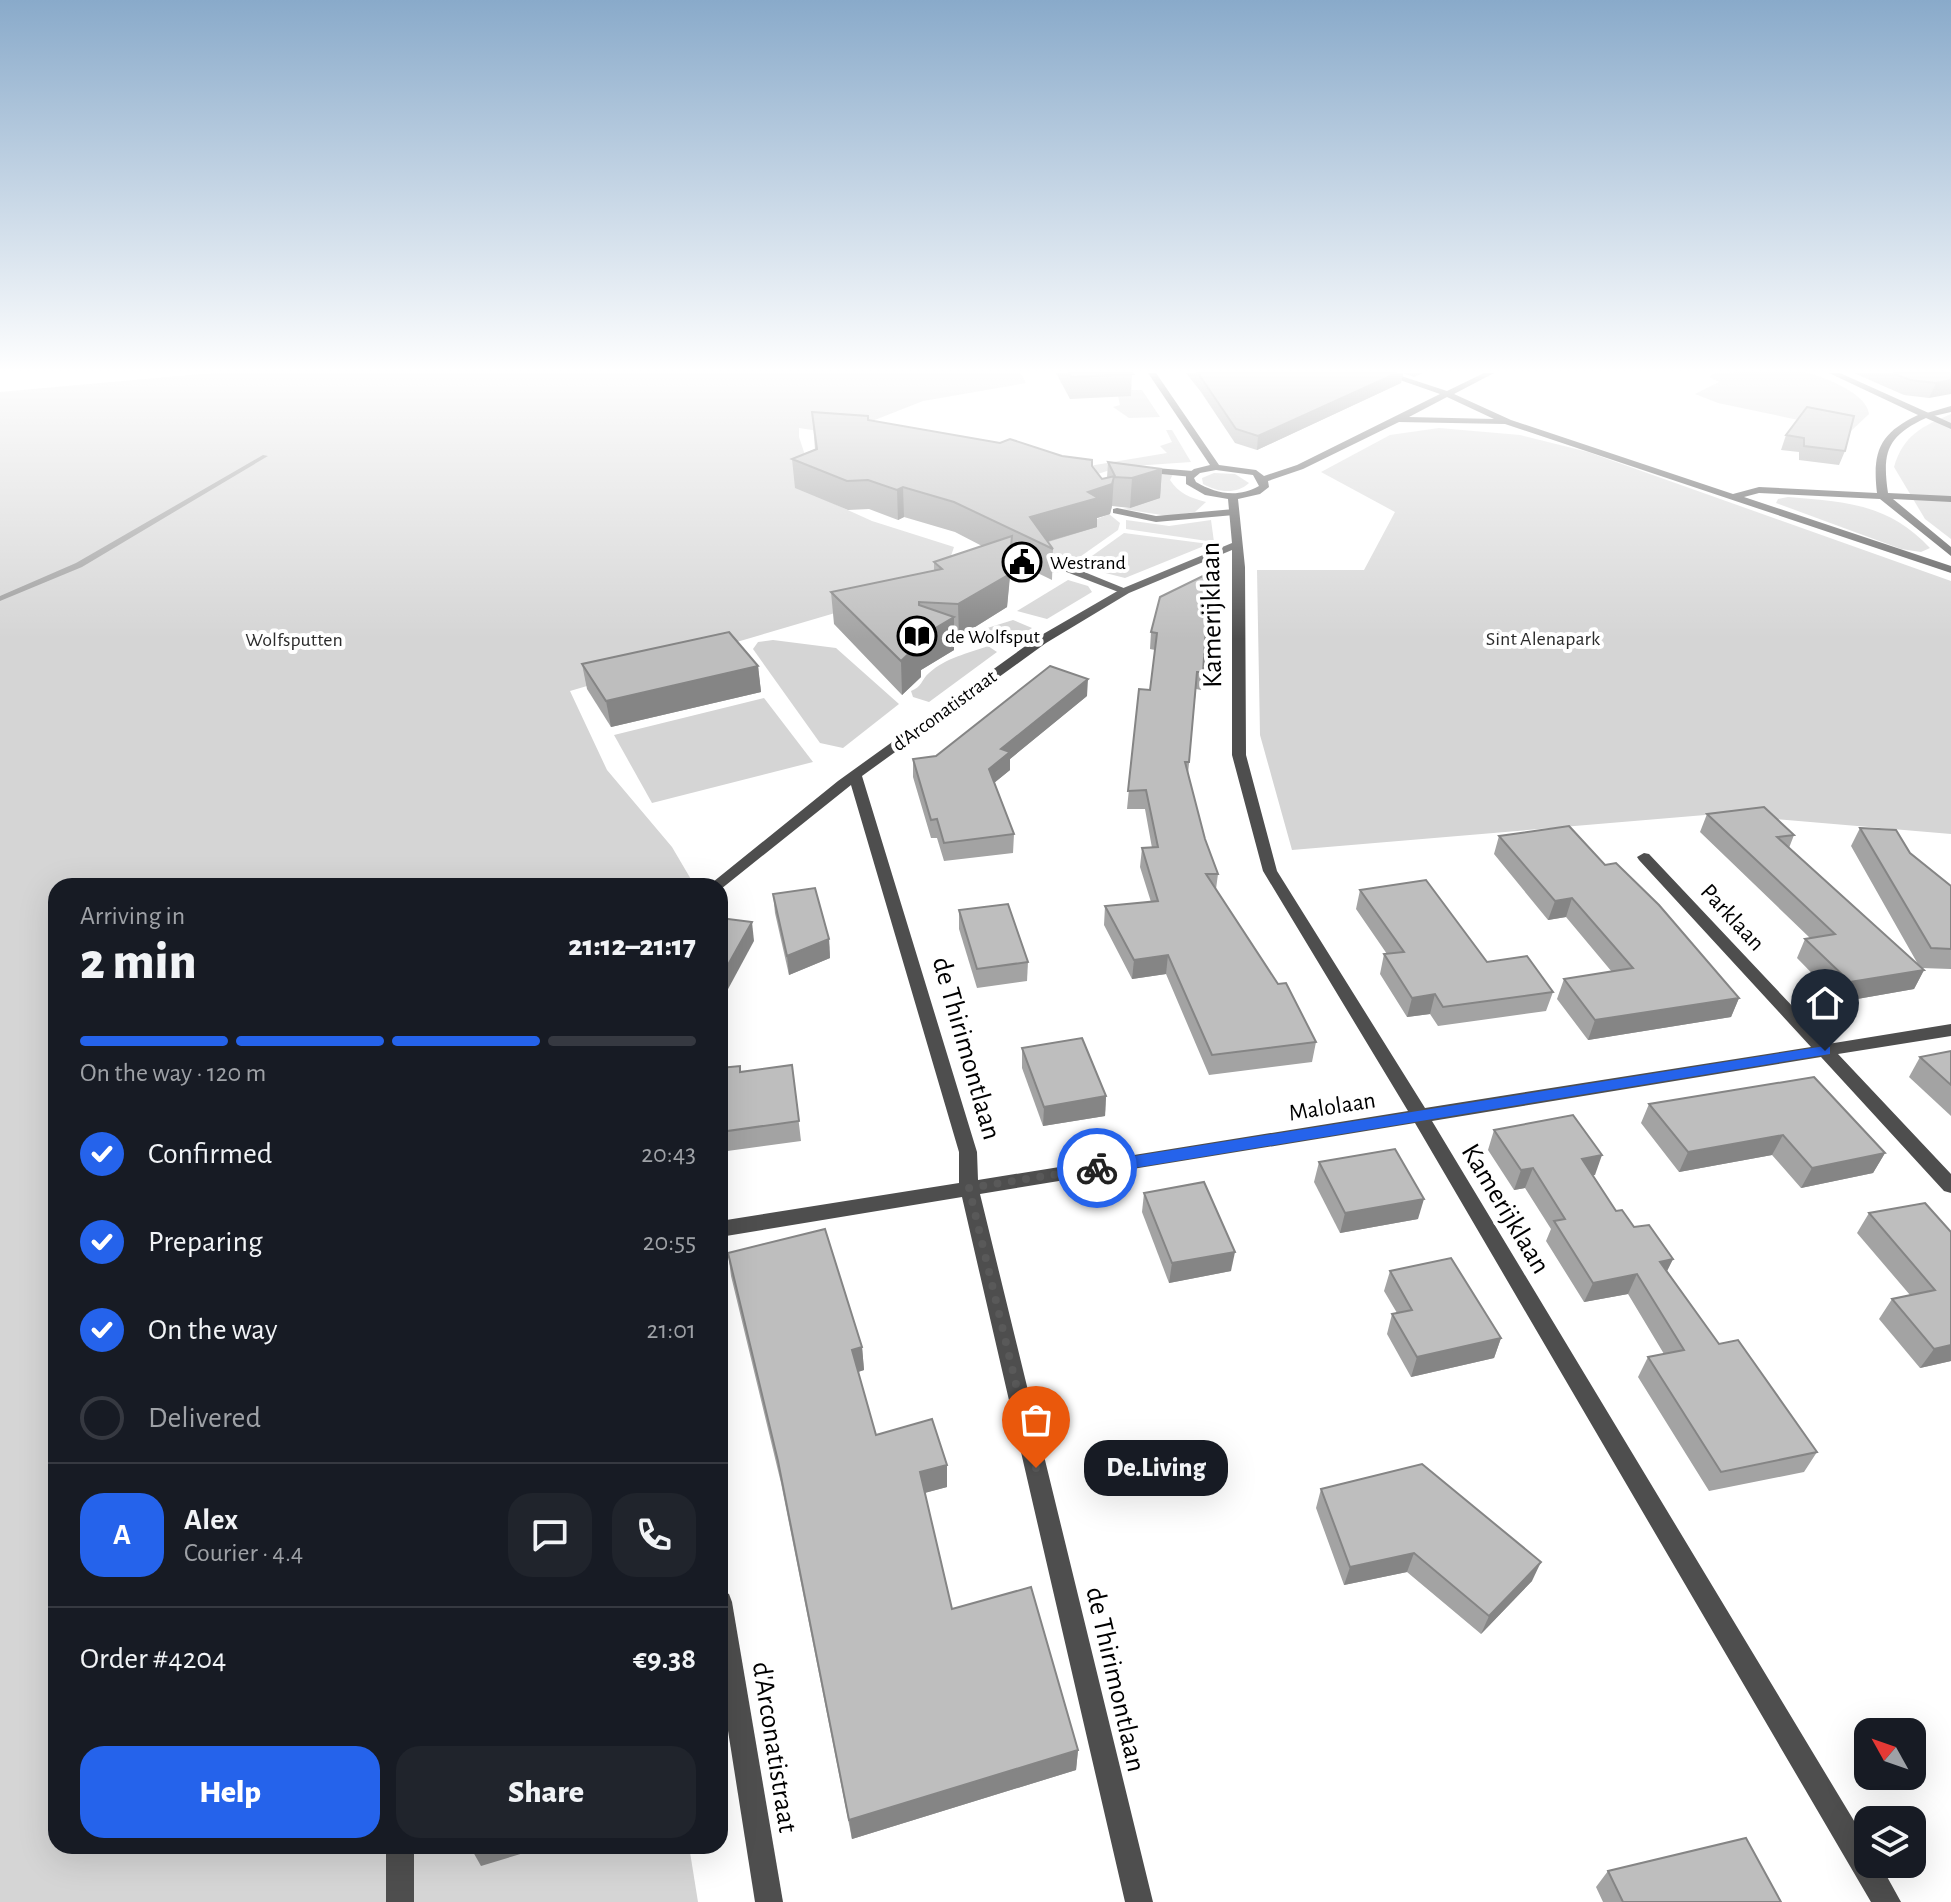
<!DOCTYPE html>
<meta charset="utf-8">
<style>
:root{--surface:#171b24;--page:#20242c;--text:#f1f3f6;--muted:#9ea1a6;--line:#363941;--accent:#2563eb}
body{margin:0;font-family:"Alegreya Sans",sans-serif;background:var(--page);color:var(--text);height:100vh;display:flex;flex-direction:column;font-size:30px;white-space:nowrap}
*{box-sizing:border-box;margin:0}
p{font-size:26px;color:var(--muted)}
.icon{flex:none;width:44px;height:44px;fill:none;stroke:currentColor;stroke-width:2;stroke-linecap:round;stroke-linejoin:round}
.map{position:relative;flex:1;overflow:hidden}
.sheet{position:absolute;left:48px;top:878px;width:680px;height:976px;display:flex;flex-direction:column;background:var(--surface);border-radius:24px;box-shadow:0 8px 32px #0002}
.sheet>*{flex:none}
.needle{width:52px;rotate:310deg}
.controls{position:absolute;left:1854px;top:1718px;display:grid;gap:16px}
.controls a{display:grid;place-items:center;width:72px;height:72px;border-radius:16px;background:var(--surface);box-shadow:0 8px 32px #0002;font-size:40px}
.pin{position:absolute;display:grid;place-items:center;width:68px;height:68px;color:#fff;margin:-82px -34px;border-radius:50% 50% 50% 0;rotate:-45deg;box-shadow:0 0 8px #0007}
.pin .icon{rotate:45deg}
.courier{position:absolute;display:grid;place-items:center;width:80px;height:80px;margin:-40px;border:6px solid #2563eb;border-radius:50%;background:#fff;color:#222;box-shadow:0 2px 10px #0007}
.bubble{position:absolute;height:56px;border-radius:24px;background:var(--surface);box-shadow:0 8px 32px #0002;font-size:26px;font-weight:800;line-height:56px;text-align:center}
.headline em{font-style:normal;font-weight:800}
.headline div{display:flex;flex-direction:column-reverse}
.headline{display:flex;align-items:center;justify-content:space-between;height:136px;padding:0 32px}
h1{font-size:52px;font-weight:800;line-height:60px}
.bar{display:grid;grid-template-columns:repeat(4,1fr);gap:12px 8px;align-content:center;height:96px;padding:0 32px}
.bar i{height:10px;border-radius:6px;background:var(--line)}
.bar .selected{background:var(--accent)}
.bar p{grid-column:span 4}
.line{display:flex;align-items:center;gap:20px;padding:0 32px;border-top:2px solid var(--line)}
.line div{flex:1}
.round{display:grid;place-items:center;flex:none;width:84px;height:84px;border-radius:24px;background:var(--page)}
ol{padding:0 32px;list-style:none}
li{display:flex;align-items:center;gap:24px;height:88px}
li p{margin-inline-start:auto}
li .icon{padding:8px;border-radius:50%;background:var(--accent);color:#fff;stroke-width:4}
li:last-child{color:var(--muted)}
li i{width:44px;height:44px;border:4px solid var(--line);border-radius:50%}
.action{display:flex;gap:16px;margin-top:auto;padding:16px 32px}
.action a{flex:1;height:92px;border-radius:24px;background:var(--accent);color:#fff;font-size:32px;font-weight:800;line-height:92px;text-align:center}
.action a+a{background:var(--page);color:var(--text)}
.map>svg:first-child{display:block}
.green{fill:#d5d5d5}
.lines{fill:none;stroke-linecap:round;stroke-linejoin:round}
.stream{fill:#9c9c9c;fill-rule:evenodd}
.service{fill:#4e4e4e;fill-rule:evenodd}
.pedestrian{fill:#4e4e4e;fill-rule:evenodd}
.minor{fill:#4e4e4e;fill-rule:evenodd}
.wall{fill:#a3a3a3}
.shaded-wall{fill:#858585}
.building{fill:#bebebe;stroke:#858585;stroke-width:2}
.route{fill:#2563eb}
.done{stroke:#595959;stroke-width:8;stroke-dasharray:0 14.4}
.labels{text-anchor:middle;stroke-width:8;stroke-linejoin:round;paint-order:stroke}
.far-poi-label{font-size:20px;fill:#000;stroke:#fff;text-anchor:start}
.far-park-label{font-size:20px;fill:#2c2c2c;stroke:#fff}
.far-street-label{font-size:20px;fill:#000;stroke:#fff}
.street-label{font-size:24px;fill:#000;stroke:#fff}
.near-street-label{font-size:28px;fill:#000;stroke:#fff}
</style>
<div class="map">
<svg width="1951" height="1902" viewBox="0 0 1951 1902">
<rect width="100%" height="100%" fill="#fff"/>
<!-- green -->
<g class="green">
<path d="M212 373H1021L1026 383 923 401 862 425 826 432 799 428V437L819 497 872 521 954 547 951 556 981 570 570 691 607 770 672 847 692 881 685 886H56V1846H689L698 1902H0V392Z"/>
<path d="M1715 373C1740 373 1788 368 1809 373 1827 378 1867 394 1869 414L1851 431 1718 403 1695 394 1719 382 1709 377Z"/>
<path d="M1128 390H1142L1160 417 1129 418 1113 407 1120 405 1118 396H1130Z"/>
<path d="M1951 414V539L1925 519 1894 467C1903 435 1923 426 1951 414Z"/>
<path d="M1439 428 1520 435 1588 452 1951 581V834L1717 814 1292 850 1260 735 1257 570H1364L1395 512 1321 472 1390 435Z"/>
<path d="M1166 430H1172L1191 462 1119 467 1095 475 1089 466 1167 453 1160 446 1172 442Z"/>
<path d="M1139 473 1173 474 1170 480C1179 494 1191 498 1206 502L1195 512 1168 516 1123 509 1132 507Z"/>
<path d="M1214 473 1235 474 1249 483C1236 495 1217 492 1203 484L1202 478Z"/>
<path d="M1788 497C1845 502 1888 503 1930 548L1921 552 1901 549 1776 503 1778 499Z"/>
<path d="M1109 514 1120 523 1118 530 1057 573 1046 572 1032 546Z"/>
<path d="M1126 520 1169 526 1211 520 1214 542 1126 529Z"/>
<path d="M1124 533 1209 544 1125 578 1078 566Z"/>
<path d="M1068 580 1088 586 1092 592 1047 619 1017 611Z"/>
<path d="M1013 620 1032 628 1008 644 981 630Z"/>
<path d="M773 640 836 648 899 704 843 748 820 743 753 649 758 642Z"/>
<path d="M988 646 997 652 929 702 913 697 911 691C922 687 921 680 929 673 947 657 967 654 988 646Z"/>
<path d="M764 698 813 762 652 803 614 735Z"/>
</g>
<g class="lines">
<!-- stream -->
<path class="stream" d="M263 455 268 456 82 567 0 601V596L76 563Z"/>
<!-- service -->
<g class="service">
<path d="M1143 467 1193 471 1198 474 1193 477 1140 472V468Z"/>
<path d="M1117 508 1156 516 1234 509 1239 512 1234 515 1156 522 1113 513V509Z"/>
<path d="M1064 567H1072L1131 591 1121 593 1064 571Z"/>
<rect x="386" y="1846" width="28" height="56"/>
</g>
<!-- pedestrian -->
<path class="pedestrian" d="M1951 406V412L1925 418 1920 415Z"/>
<!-- minor -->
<g class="minor">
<path d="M1148 373H1156L1219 465 1256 470 1264 476 1297 465 1440 394 1380 373H1392L1447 391 1484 373H1494L1454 394 1511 420 1733 494 1759 487 1877 493C1872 451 1880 433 1918 415L1829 373H1840L1951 423V429L1926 418C1887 436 1882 452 1888 493L1951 496V502L1893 499 1951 547V556L1880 499 1759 493 1744 497 1951 566V573L1505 424 1399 422 1303 469 1268 481 1269 487 1260 494 1238 499 1245 567 1246 755 1277 871 1425 1108 1811 1047 1639 860 1637 857 1644 853 1649 854 1828 1044 1951 1024V1036L1838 1054 1951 1174V1193L1944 1191 1821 1057 1432 1121 1868 1844V1864H1880L1901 1902H1871L1415 1123 980 1194 1153 1902H1125L962 1197 720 1237V1221L959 1183V1152L851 785 721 889 720 886H708L838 781 1038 637 1121 589 1232 543 1228 499 1205 495 1186 484V475L1194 469 1210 465ZM1447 397 1494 419 1409 417ZM1216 470 1253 475 1259 486C1238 498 1216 494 1196 482L1194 478 1200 473ZM1232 550V755L1263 871 1408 1111 978 1180 977 1152 862 776 1046 643 1129 593Z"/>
<path d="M720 1590 729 1594 732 1602 783 1902H755L720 1680Z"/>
</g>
</g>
<!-- wall -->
<g class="wall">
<path d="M1056 373H1132L1131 396 1070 399Z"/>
<path d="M1186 373H1423L1414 377 1403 373 1401 383 1257 450 1235 443 1201 392Z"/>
<path d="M1854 373H1951L1929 398 1904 395Z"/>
<path d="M1807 407 1845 451 1839 465 1799 460V452L1781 450 1786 435Z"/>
<path d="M812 412 868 420 1092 466 1102 479 1107 478 1108 462 1162 469 1160 498 1130 508 1112 506 1110 514 1097 518V527L1048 542 1053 549 1052 580 1011 560 1007 607 959 637H954V650L921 670V677L902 695 834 624 831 592 934 571V562L982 546 955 532 904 517 898 520 869 509 848 510 795 488 792 459 815 449Z"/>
<path d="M1209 588 1205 615 1201 690 1196 689 1188 774 1205 839 1218 874 1216 889 1316 1042 1312 1062 1209 1075 1166 974 1132 979 1104 925 1105 906 1151 902 1140 867 1142 848H1152L1145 809H1127L1139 689 1150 690 1155 650 1150 649 1151 632Z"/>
<path d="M582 664 758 666 761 692 611 727 587 689Z"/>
<path d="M1087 696 1010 759V770L994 783 1014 834 1013 853 944 861 937 838H931L913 777V759L936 756Z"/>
<path d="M1707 814 1794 835 1789 848 1919 966 1851 846 1860 828 1910 853 1951 886V969L1921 968 1924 970 1914 989 1840 1002 1797 958 1805 939 1810 938 1700 832Z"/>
<path d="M1499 836 1605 865 1739 998 1731 1017 1588 1040 1557 999 1564 979 1612 972 1566 917 1548 920 1494 854Z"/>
<path d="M1360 890 1487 962 1553 992 1546 1011 1438 1026 1430 1014 1407 1017 1380 974 1384 954H1387L1356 909Z"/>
<path d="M773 894 829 939 830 958 789 975 775 913Z"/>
<path d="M959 910 1028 962 1027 981 977 988 959 929Z"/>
<path d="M1022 1048 1106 1096 1105 1116 1043 1126 1022 1068Z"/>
<path d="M1951 1051V1116L1909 1077 1920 1057Z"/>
<path d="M792 1065 801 1141 720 1152V1068L741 1072Z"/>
<path d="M1649 1104 1885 1153 1873 1173 1801 1188 1772 1155 1679 1172 1641 1123Z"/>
<path d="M1494 1130 1595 1175H1593L1616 1211 1673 1259 1667 1271 1719 1344 1817 1452 1804 1472 1709 1491 1638 1377 1648 1357 1664 1354 1628 1294 1584 1302 1546 1241 1551 1229 1525 1188 1514 1190 1488 1150Z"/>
<path d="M1319 1162 1418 1219 1340 1233 1314 1182Z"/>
<path d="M1144 1193 1231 1271 1169 1283 1142 1212Z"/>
<path d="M1925 1203 1951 1361 1920 1368 1879 1319 1892 1299 1910 1295 1857 1233 1869 1213Z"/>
<path d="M728 1253 862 1347 864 1370 858 1372 876 1435 947 1487 924 1493 952 1609 1078 1750 1076 1770 852 1839 781 1483 731 1276Z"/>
<path d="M1390 1271 1501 1338 1494 1358 1411 1377 1387 1334 1392 1314 1397 1313 1384 1291Z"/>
<path d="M1321 1489 1532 1581 1481 1634 1407 1572 1344 1585 1316 1508Z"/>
<path d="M1608 1871 1781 1902H1603L1596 1887Z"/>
</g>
<!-- shaded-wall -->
<g class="shaded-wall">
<path d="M1397 373H1403L1401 383 1257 450 1258 436Z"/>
<path d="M1951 380V394L1929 398 1936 383Z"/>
<path d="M1162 469 1160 498 1130 508 1132 478Z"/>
<path d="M1114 477 1112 506 1110 514 1097 518V527L1042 543 1030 517 1088 492Z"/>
<path d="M903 487 904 517 898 520 897 490Z"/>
<path d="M1012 536 1011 567 1007 607 959 637 958 604Z"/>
<path d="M919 602 920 634 954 617V650L921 670V677L902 695 901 661Z"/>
<path d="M758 666 761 692 611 727 606 701Z"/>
<path d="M1088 679 1087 696 1010 759V770L989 787V769L1001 749Z"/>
<path d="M1572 898 1566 917 1548 920 1555 901Z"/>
<path d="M752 922 754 941 720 1004V979Z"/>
<path d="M829 939 830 958 789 975 787 956Z"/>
<path d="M1168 955 1166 974 1132 979 1134 960Z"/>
<path d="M1924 970 1914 989 1840 1002 1850 982Z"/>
<path d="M1435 994 1430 1014 1407 1017 1412 998Z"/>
<path d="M1739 998 1731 1017 1588 1040 1595 1020Z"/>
<path d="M1106 1096 1105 1116 1043 1126 1044 1107Z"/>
<path d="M1783 1135 1772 1155 1679 1172 1688 1152Z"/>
<path d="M1885 1153 1873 1173 1801 1188 1812 1168Z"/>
<path d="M1602 1155 1595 1175 1574 1179 1582 1159Z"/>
<path d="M1533 1168 1525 1188 1514 1190 1521 1170Z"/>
<path d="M1424 1199 1418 1219 1340 1233 1345 1213Z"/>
<path d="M1235 1252 1231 1271 1169 1283 1172 1263Z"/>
<path d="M1673 1259 1663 1279 1660 1262Z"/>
<path d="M1637 1274 1628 1294 1584 1302 1593 1283Z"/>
<path d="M1501 1338 1494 1358 1411 1377 1417 1357Z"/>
<path d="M1951 1345V1361L1920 1368 1934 1349Z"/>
<path d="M862 1347 864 1370 855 1373 852 1350Z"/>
<path d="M947 1465V1487L921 1494 920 1472Z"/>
<path d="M1414 1553 1407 1572 1344 1585 1350 1567Z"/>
<path d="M1541 1562 1532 1581 1481 1634 1489 1616Z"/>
<path d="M1078 1750 1076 1770 852 1839 849 1820Z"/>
<path d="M484 1846H547L481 1866 472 1850Z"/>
</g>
<!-- building -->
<g class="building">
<path d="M1069 373H1132L1133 374 1071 377Z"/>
<path d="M1198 373H1397L1258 436 1236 429Z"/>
<path d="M1893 373H1951V380L1936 383 1910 380Z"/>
<path d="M1807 407 1854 416 1845 451 1804 446V438L1786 435Z"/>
<path d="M812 412 868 416V420L1000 443 1010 439 1062 456 1092 460V466L1102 479 1115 476 1108 462 1162 469 1132 478 1114 477 1112 484 1088 492 1098 498 1030 517 1053 549 954 502 903 487 897 490 868 480 847 481 792 459 817 449Z"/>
<path d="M1012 536 1008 575 958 604 919 602V605L954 617 917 639 920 643 901 661 831 592 942 569 934 562Z"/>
<path d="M1211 572 1204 615H1207L1203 672H1197L1189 762H1185L1205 839 1218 874H1206L1278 984 1286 983 1316 1042 1212 1055 1168 955 1134 960 1105 906 1158 901 1142 848 1158 847 1146 790 1128 791 1139 689 1150 690 1157 633 1151 632 1160 597Z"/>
<path d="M729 632 758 666 606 701 582 664Z"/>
<path d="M1050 666 1088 679 1001 749 1010 752 989 769 1014 834 944 843 937 819 931 820 913 759 936 756Z"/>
<path d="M1764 807 1794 835 1777 837 1924 970 1850 982 1805 939 1835 934 1707 814Z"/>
<path d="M1569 826 1605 865 1616 863 1659 905 1739 998 1595 1020 1564 979 1633 968 1572 898 1555 901 1499 836Z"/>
<path d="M1860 828 1896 830 1910 853 1951 886V949L1931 948Z"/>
<path d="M1426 880 1487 962 1527 956 1553 992 1443 1007 1435 994 1412 998 1384 954 1404 952 1360 890Z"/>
<path d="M815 888 829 939 787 956 773 894Z"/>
<path d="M1008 904 1028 962 977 969 959 910Z"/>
<path d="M720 918 752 922 720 979Z"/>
<path d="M1082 1038 1106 1096 1044 1107 1022 1048Z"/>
<path d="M1951 1051V1085L1920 1057Z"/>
<path d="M792 1065 799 1121 720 1132V1068L740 1066V1072Z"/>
<path d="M1814 1077 1885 1153 1812 1168 1783 1135 1688 1152 1649 1104Z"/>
<path d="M1573 1115 1602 1155 1582 1159 1616 1211 1622 1210 1634 1227 1649 1225 1673 1259 1660 1262 1719 1344 1738 1340 1817 1452 1721 1472 1648 1357 1684 1350 1637 1274 1593 1283 1554 1221 1565 1219 1533 1168 1521 1170 1494 1130Z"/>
<path d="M1395 1149 1424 1199 1345 1213 1319 1162Z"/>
<path d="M1204 1182 1235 1252 1172 1263 1144 1193Z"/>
<path d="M1925 1203 1951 1232V1345L1934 1349 1892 1299 1935 1290 1869 1213Z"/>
<path d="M825 1229 862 1347 852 1350 876 1435 932 1419 947 1465 920 1472 952 1609 1031 1587 1078 1750 849 1820 778 1461 728 1253Z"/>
<path d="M1451 1258 1501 1338 1417 1357 1392 1314 1412 1310 1390 1271Z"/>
<path d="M1422 1464 1541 1562 1489 1616 1414 1553 1350 1567 1321 1489Z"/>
<path d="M1746 1838 1781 1902H1623L1608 1871Z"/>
<path d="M472 1846H484L472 1850Z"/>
</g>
<!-- sky -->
<linearGradient id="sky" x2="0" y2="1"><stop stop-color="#89aaca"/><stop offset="0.58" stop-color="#fff"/><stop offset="1" stop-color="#fff" stop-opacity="0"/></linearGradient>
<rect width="1951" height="639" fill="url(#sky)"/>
<!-- route -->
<path class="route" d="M1825 1046 1830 1047V1054L1097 1174 1090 1168 1097 1162Z"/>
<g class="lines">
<!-- done -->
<path class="done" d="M1036 1468 969 1188 1097 1168"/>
</g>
<!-- icons -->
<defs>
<symbol id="civic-ring" viewBox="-11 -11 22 22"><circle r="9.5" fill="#fff" stroke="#000" stroke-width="1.5"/><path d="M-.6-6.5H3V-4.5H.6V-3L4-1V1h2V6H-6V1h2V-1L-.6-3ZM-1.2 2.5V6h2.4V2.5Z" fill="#000"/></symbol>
<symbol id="library-ring" viewBox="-11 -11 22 22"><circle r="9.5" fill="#fff" stroke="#000" stroke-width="1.5"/><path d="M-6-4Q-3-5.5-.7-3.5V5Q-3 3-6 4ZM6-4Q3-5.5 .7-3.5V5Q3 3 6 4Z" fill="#000"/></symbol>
</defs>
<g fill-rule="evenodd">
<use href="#civic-ring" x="1000" y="540" width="44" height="44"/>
<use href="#library-ring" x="895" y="614" width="44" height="44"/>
</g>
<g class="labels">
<!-- far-poi labels -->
<g class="far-poi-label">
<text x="1050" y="569">Westrand</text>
<text x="945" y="643">de Wolfsput</text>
</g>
<!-- far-park labels -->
<g class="far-park-label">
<text x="1543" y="645">Sint Alenapark</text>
<text x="294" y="646">Wolfsputten</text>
</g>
<!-- far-street labels -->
<g class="far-street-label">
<text transform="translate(944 710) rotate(-36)" y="7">d'Arconatistraat</text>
</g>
<!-- street labels -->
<g class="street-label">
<text transform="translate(1733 917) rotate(47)" y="8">Parklaan</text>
<text transform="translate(1332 1106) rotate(-9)" y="8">Malolaan</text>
</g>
<!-- near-street labels -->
<g class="near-street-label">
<text transform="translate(1210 615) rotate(-91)" y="10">Kamerijklaan</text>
<text transform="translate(968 1048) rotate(74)" y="10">de Thirimontlaan</text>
<text transform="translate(1507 1208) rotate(59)" y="10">Kamerijklaan</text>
<text transform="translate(1117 1679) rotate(77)" y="10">de Thirimontlaan</text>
<text transform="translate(776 1747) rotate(81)" y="10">d'Arconatistraat</text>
</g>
</g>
</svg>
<div class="controls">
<a><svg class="needle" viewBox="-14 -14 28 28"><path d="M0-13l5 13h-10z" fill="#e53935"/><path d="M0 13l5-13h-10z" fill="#9ea1a6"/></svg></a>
<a><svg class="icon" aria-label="layers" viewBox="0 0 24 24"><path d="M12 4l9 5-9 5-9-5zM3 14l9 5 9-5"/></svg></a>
</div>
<div class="pin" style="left:1036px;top:1468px;background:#ea580c"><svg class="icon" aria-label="bag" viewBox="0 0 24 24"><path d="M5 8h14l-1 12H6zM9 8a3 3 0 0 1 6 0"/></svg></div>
<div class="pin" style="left:1825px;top:1051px;background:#1f2937"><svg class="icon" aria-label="home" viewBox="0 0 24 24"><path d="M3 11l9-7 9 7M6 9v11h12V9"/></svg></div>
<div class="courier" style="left:1097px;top:1168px"><svg class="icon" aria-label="bike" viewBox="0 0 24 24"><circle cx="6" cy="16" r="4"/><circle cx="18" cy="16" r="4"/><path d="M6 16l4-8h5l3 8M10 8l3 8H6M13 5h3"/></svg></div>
<div class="bubble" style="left:1084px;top:1440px;width:144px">De.Living</div>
<section class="sheet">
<div class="headline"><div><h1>2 min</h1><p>Arriving in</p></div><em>21:12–21:17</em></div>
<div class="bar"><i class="selected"></i><i class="selected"></i><i class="selected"></i><i></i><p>On the way · 120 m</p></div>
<ol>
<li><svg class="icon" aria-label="check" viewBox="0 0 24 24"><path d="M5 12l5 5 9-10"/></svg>Confirmed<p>20:43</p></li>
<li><svg class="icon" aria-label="check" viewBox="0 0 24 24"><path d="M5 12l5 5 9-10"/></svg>Preparing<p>20:55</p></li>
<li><svg class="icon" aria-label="check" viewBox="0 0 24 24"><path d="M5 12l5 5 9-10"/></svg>On the way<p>21:01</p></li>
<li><i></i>Delivered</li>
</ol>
<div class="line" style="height:144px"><b class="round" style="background:var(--accent);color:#fff">A</b><div><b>Alex</b><p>Courier · 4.4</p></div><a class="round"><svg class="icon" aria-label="chat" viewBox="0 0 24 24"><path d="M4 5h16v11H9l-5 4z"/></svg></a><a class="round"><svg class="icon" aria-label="phone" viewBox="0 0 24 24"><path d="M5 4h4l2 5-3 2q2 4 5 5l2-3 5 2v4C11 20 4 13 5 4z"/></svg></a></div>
<div class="line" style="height:104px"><div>Order #4204</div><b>€9.38</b></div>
<div class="action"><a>Help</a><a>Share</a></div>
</section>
</div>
